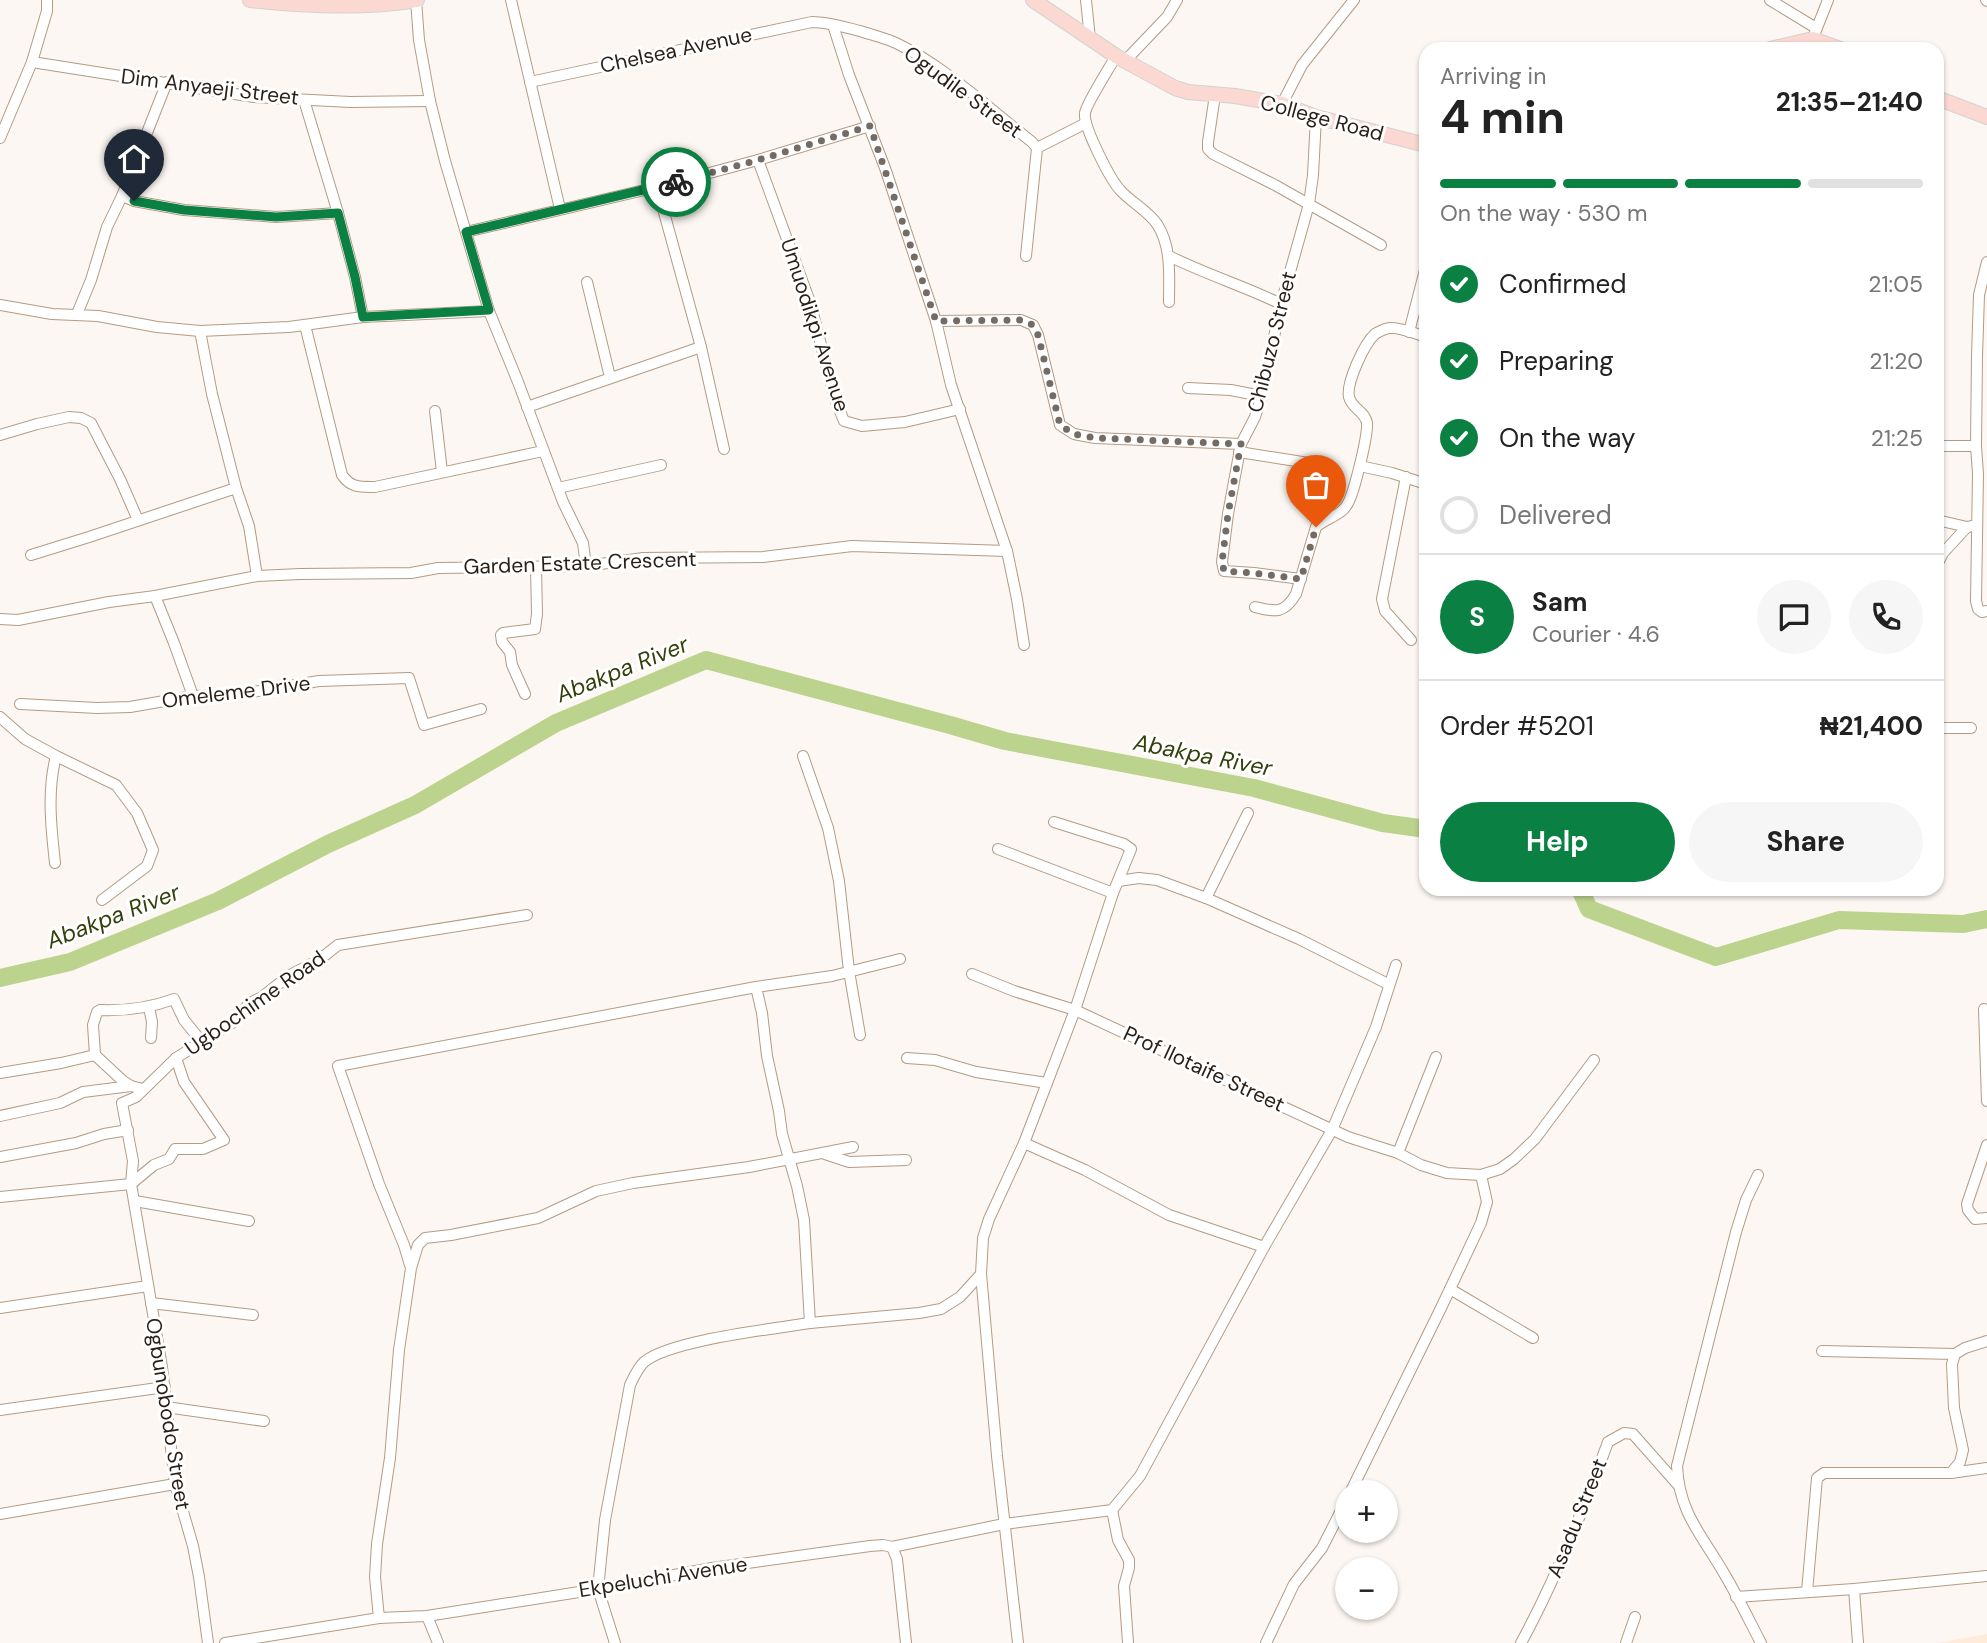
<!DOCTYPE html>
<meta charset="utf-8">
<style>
:root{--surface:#fff;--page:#f6f6f6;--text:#222;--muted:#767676;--line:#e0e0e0;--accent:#0b8043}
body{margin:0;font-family:"DM Sans",sans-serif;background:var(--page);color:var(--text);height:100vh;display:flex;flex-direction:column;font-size:26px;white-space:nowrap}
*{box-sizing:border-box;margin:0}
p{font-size:23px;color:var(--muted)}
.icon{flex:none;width:38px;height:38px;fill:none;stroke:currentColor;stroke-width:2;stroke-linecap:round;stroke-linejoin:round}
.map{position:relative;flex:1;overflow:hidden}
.side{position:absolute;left:1419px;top:42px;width:525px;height:854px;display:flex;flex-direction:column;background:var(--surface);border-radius:21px;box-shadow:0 2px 5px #0004}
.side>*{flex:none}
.controls{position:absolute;left:1335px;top:1480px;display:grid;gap:14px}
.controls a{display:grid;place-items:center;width:63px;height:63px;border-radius:50%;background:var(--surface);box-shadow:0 2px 5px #0004;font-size:35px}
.pin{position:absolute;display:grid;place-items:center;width:60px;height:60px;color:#fff;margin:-72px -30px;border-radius:50% 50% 50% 0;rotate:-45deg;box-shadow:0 0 7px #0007}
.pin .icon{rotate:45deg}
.courier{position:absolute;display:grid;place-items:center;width:70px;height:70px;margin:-35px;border:5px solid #0b8043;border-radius:50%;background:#fff;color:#222;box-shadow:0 2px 9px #0007}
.summary em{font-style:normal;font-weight:700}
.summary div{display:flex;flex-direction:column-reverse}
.summary{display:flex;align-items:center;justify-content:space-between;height:119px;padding:0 21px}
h1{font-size:46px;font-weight:700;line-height:52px}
.bar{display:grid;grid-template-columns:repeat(4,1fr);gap:10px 7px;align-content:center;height:84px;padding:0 21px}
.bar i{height:9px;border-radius:5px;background:var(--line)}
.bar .selected{background:var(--accent)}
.bar p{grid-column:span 4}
.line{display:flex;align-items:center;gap:18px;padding:0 21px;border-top:2px solid var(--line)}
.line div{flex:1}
.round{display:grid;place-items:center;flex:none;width:74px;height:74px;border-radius:37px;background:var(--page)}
ol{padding:0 21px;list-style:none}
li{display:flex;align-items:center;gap:21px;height:77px}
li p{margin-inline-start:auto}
li .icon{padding:7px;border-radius:50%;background:var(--accent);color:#fff;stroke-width:4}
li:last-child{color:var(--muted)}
li i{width:38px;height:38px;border:4px solid var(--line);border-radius:50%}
.action{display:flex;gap:14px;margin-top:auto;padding:14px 21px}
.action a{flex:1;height:80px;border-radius:42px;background:var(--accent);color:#fff;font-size:28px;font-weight:700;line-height:80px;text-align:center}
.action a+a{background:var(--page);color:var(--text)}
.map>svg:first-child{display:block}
.built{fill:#feebda}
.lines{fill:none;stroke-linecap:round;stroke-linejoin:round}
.river{stroke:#bcd38d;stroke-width:18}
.minor-casing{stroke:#b39b85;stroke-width:12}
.major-casing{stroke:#d4d2d1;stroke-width:16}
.minor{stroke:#fff;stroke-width:10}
.major{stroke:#fbd9d2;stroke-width:14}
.done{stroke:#736b64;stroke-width:7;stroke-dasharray:0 12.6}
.route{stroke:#0b8043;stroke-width:9}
.labels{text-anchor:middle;stroke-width:6;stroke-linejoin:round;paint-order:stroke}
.street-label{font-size:21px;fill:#291f17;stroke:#fff}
.water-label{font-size:23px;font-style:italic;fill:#32400b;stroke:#fff}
</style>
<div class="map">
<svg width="1987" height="1643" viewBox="0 0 1987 1643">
<rect width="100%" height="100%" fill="#fcf7f2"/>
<!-- built -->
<path class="built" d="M1987 1634V1643H1938Z"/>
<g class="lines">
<!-- river -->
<g class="river">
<path d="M1580 889 1589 909 1716 957 1839 920 1963 924 1987 919"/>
<path d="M0 978 70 962 218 901 328 844 415 805 556 723 706 660 950 725 1005 741 1254 788 1383 823 1426 829"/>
</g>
<defs>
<g id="minor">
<path d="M416 0 419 40 430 101 445 161 489 311 518 382 563 502 583 543 586 566"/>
<path d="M511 0 560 209"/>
<path d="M1086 0 1090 39"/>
<path d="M1770 0 1816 28"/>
<path d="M1986 0 1987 1"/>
<path d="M833 25 849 75 885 168 936 321 951 385 1007 551 1017 599 1024 645"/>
<path d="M1815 33 1828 0"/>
<path d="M1116 56C1110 67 1086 104 1085 113 1083 127 1111 181 1121 191 1131 202 1148 211 1157 224 1172 247 1169 276 1169 302"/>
<path d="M1125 61 1167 17 1177 0"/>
<path d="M32 62 254 97 350 102 430 101"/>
<path d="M530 82 812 22C828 22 844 27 860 31 872 35 885 38 896 43 946 67 988 108 1032 142L1037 148 1026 256"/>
<path d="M1215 95 1208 142V149L1213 154 1275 185 1381 245"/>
<path d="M304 100 338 213 355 277 363 317"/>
<path d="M1282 104 1302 65 1354 0"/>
<path d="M0 138 32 62 47 11V0"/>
<path d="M1037 148 1086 123"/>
<path d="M758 160 810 302 835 399 844 421 862 426 905 422 960 409"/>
<path d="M657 187 701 347 724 449"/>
<path d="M122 196 134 201 184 210 276 217 338 213"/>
<path d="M466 232 657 187 758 160 870 126"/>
<path d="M1169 256C1205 274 1244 286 1281 304"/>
<path d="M1987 262 1979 295 1977 356 1976 446 1978 474 1976 601 1978 609 1982 612 1987 611"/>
<path d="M587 282 610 377"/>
<path d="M0 305 52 314 98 316 157 327 200 331 289 327 363 317 489 311"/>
<path d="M77 314 91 280 107 227 122 196 167 82"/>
<path d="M936 321 1021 320 1033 325 1038 335 1060 425 1074 434 1095 438 1241 444"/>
<path d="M305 325 342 475C351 488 360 487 375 487L543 451"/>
<path d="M200 331 212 394 236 488 249 526 257 576"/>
<path d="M1409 332 1426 266"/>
<path d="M1188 388 1231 390 1261 396"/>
<path d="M527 407 701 347"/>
<path d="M435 411 442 472"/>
<path d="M0 435 37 424 69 417 81 418 91 423 120 479 138 520"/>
<path d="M1937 446H1976"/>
<path d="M1239 452 1321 465"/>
<path d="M1360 466 1392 473 1426 484"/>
<path d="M1406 477 1382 599 1385 611 1411 640"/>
<path d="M558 488 661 465"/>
<path d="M1937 520 1967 527 1973 526"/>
<path d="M31 555 89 537 236 488"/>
<path d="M1937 565 1943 553 1967 527"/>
<path d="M1301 579 1254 573 1224 571 1222 562 1228 514 1241 444 1255 417 1261 398 1281 304 1309 204 1313 175 1316 117"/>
<path d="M155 596 174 643 193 696"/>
<path d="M1255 607C1276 612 1284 614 1296 594L1316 527C1327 517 1343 516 1349 501 1355 488 1368 436 1367 423 1365 411 1352 409 1349 397 1346 383 1364 344 1375 334 1378 332 1386 328 1390 328 1401 327 1416 334 1426 337"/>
<path d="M0 619 18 620 109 602 155 596 257 576 300 574 411 573 438 568 586 566 643 558 763 557 852 546 1007 551"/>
<path d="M525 694 512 665 510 652 502 642 501 635 503 633 535 629 537 614 536 567"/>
<path d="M20 704 97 708 130 707 193 696 234 695 319 681 409 678 424 725 481 709"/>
<path d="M0 717 25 739 56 756 116 785 137 813 153 850 147 866 102 900"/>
<path d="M1937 728H1971"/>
<path d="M803 756 828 828 839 881 849 971 860 1035"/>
<path d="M998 849 1113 893"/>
<path d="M55 863C51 827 47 791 56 756"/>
<path d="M1118 881 1139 878 1157 880 1206 898 1299 939 1388 984"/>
<path d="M1206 898 1248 813"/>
<path d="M972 974 1014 991 1075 1010 1348 1137 1398 1153 1421 1165 1447 1173 1481 1175 1500 1169 1514 1159 1535 1139 1594 1060"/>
<path d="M149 1007 152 1022 151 1038"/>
<path d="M1984 1009 1987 1101"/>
<path d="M95 1055 93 1025 97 1012 100 1010C127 1011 150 1008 174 999L184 1020 201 1041"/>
<path d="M95 1055 123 1081 131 1086"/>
<path d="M907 1058 935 1060 976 1072 1047 1083"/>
<path d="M0 1073 61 1063 95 1055"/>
<path d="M0 1116 60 1103 83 1092 131 1086 143 1089"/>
<path d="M1024 1143 1085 1170 1169 1215 1264 1247"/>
<path d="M1987 1145 1967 1204 1968 1210 1975 1219 1987 1218"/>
<path d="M1398 1153 1436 1057"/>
<path d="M825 1154 849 1162 906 1160"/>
<path d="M0 1157 76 1143 104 1134 128 1130"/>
<path d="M1758 1175 1746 1200 1736 1232 1677 1466C1679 1514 1703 1536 1725 1575 1738 1597 1749 1620 1761 1643"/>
<path d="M0 1197 131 1184 154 1165 169 1159 175 1149H203L224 1140 184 1082 176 1058"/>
<path d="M135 1201 249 1221"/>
<path d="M410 1265 404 1245 379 1184 338 1066 756 987"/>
<path d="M1450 1289 1533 1338"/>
<path d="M151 1303 253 1315"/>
<path d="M0 1308 148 1286"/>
<path d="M810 1323 919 1313 941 1309 960 1297 981 1274"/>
<path d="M1822 1351 1955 1354"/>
<path d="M166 1407 264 1421"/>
<path d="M0 1410 165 1387"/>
<path d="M1951 1473 1960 1462 1963 1450 1954 1408 1952 1364 1955 1354 1965 1348 1987 1341"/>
<path d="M1350 1493 1441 1308 1481 1223 1487 1202 1481 1175"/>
<path d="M1112 1510 1118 1540 1129 1560V1568L1124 1586 1128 1643"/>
<path d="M0 1514 175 1484"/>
<path d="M892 1547 897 1559 906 1643"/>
<path d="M1854 1589 1858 1643"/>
<path d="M1807 1592 1817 1478 1824 1473H1951L1987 1468"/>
<path d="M1736 1597 1854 1589 1987 1576"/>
<path d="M427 1616 438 1643"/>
<path d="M379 1618 375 1577 377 1544 390 1458 399 1350 411 1268 418 1245 425 1238 451 1235 538 1218 596 1191 633 1183 749 1167 853 1147"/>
<path d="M208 1643 199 1577 193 1546 175 1484 162 1367 131 1184 133 1161 122 1103 136 1097 176 1058 232 1023 250 1003 262 997 290 975 319 960 338 945 527 915"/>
<path d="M225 1643 379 1618 427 1616 598 1589 712 1568 870 1546 883 1545 892 1547 1004 1524 1112 1510 1140 1476 1264 1247 1332 1130 1376 1027 1396 965"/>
<path d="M615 1643 598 1589 605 1520 630 1385C634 1377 637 1369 644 1362 670 1340 773 1329 810 1323L804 1220 797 1186 782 1134 779 1111 767 1056 762 1013 756 987 832 976 900 959"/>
<path d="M1018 1643 997 1456 981 1274 983 1238 989 1219 1024 1143 1075 1010 1113 893 1131 849 1124 844 1054 822"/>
<path d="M1266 1643 1294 1584 1322 1548 1348 1497"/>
<path d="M1521 1643C1556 1579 1583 1511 1608 1442L1624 1433 1633 1434 1679 1486"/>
<path d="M1626 1643 1635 1617"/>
</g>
<g id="major">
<path d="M250 0C305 6 363 9 417 0"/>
<path d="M1033 0 1116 56 1175 88 1188 92 1235 96 1282 104 1316 117 1426 145"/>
<path d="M1770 49 1813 39 1840 49"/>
<path d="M1937 98 1987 117"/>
</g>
</defs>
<!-- minor casing -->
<use href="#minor" class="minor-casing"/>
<!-- major casing -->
<use href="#major" class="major-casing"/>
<!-- minor -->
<use href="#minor" class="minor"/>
<!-- major -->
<use href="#major" class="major"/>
</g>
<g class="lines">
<!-- done -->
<path class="done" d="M676 182 758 160 870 126 936 321 1021 320 1033 325 1038 335 1060 425 1074 434 1095 438 1241 444 1228 514 1222 562 1224 571 1254 573 1301 579 1316 527"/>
<!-- route -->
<path class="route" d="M134 201 184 210 276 217 338 213 355 277 363 317 489 310 466 232 676 182"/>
</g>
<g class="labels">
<!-- street labels -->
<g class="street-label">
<text transform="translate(676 50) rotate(-12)" y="7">Chelsea Avenue</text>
<text transform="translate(210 87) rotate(7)" y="7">Dim Anyaeji Street</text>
<text transform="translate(963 92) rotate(36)" y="7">Ogudile Street</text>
<text transform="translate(1322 118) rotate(15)" y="7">College Road</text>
<text transform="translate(815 325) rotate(72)" y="7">Umuodikpi Avenue</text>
<text transform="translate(1272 342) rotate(-76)" y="7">Chibuzo Street</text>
<text transform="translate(580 563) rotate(-2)" y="7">Garden Estate Crescent</text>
<text transform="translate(236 692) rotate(-7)" y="7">Omeleme Drive</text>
<text transform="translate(255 1003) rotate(-35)" y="7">Ugbochime Road</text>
<text transform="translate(1204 1069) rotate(25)" y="7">Prof Ilotaife Street</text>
<text transform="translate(168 1414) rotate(81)" y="7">Ogbunobodo Street</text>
<text transform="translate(1577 1518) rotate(-68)" y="7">Asadu Street</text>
<text transform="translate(663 1577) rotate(-9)" y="7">Ekpeluchi Avenue</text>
</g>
<!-- water labels -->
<g class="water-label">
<text transform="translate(622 669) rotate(-22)" y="8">Abakpa River</text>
<text transform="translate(1203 755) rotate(11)" y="8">Abakpa River</text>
<text transform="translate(113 916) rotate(-21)" y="8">Abakpa River</text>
</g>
</g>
</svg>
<div class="controls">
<a>+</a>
<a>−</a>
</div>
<div class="pin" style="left:1316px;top:527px;background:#ea580c"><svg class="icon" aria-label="bag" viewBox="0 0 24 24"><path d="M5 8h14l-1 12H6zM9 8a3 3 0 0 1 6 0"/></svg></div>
<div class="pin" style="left:134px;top:201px;background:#1f2937"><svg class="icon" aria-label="home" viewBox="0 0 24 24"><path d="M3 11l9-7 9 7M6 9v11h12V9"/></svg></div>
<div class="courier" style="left:676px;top:182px"><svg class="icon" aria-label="bike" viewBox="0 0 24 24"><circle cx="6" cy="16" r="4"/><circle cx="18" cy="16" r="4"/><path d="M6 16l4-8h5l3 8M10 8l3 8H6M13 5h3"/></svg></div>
<section class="side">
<div class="summary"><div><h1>4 min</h1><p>Arriving in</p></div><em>21:35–21:40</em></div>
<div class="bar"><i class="selected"></i><i class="selected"></i><i class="selected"></i><i></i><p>On the way · 530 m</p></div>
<ol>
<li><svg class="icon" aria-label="check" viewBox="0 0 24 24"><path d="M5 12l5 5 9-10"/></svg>Confirmed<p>21:05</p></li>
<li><svg class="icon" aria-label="check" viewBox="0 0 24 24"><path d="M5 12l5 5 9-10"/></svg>Preparing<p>21:20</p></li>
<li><svg class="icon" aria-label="check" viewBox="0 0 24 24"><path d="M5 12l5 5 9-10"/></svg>On the way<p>21:25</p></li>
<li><i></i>Delivered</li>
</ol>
<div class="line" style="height:126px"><b class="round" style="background:var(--accent);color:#fff">S</b><div><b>Sam</b><p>Courier · 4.6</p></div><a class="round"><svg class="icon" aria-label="chat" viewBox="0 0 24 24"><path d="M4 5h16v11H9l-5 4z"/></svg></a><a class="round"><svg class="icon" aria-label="phone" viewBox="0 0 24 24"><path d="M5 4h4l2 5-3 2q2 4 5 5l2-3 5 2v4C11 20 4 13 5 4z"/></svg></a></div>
<div class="line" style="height:91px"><div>Order #5201</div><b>₦21,400</b></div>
<div class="action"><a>Help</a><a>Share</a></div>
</section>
</div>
